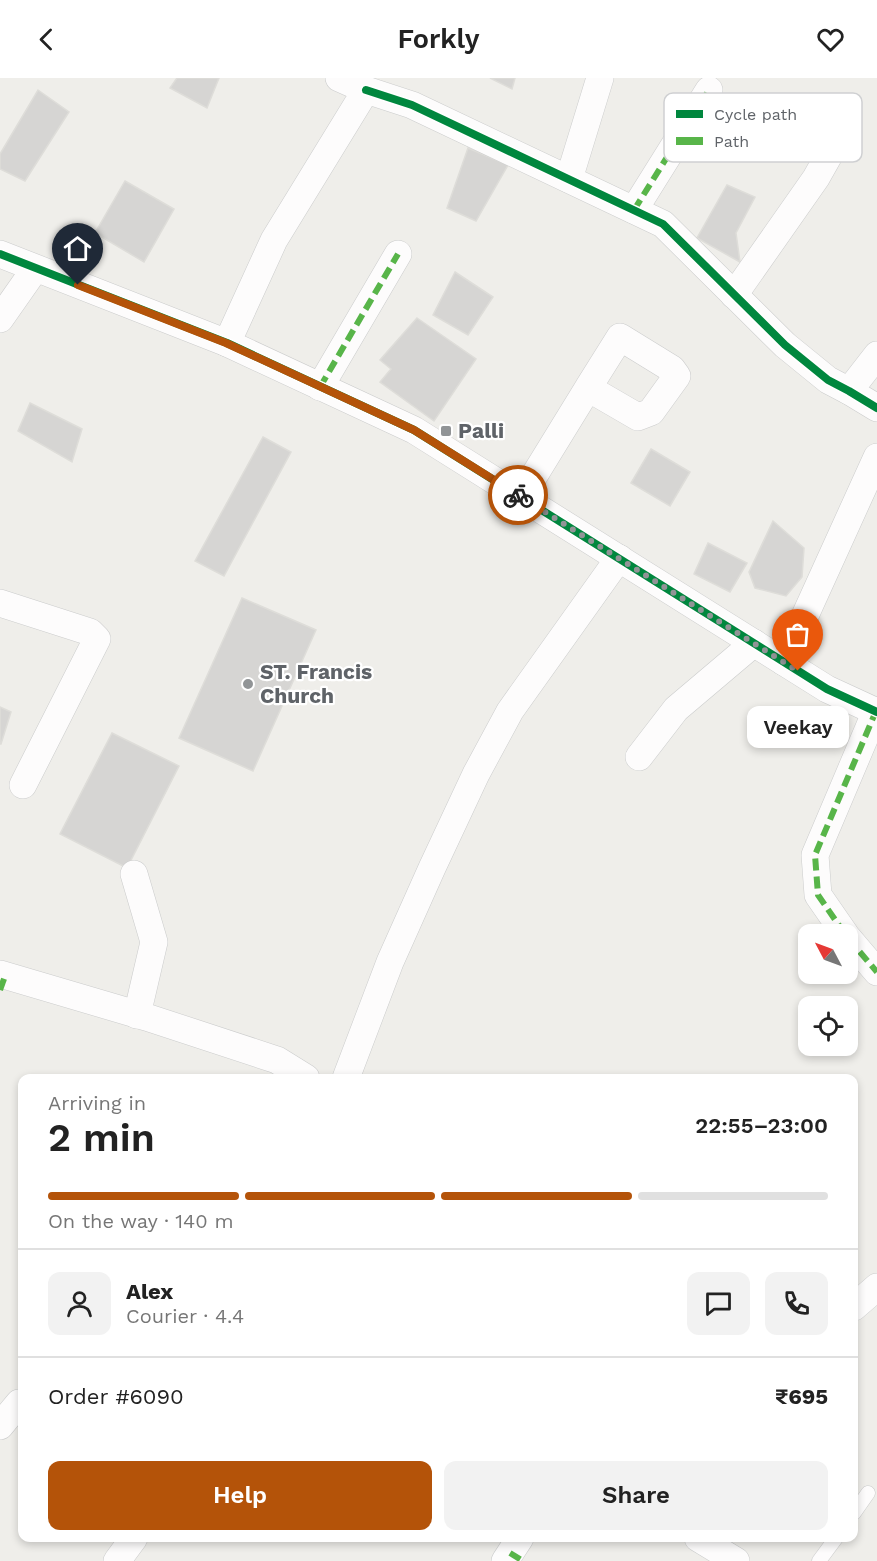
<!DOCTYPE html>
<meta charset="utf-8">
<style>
:root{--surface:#fff;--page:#f2f2f2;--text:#222;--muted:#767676;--line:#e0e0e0;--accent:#b45309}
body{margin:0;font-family:"Work Sans",sans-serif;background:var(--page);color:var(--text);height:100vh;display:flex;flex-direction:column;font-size:22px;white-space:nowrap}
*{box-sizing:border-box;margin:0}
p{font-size:20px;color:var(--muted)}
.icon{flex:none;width:33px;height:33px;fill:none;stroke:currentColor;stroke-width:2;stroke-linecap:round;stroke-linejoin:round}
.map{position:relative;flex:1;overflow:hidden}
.details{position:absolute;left:18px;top:996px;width:840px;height:468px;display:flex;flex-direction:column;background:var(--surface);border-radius:12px;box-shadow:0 3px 9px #0003}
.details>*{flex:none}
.needle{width:39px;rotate:311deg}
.tools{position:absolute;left:798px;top:846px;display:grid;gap:12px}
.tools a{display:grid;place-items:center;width:60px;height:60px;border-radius:12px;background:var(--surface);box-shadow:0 3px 9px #0003;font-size:30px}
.pin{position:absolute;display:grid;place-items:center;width:51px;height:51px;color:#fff;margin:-62px -26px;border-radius:50% 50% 50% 0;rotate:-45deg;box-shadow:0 0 6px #0007}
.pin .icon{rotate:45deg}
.courier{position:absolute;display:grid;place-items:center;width:60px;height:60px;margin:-30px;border:4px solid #b45309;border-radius:50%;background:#fff;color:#222;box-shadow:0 2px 8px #0007}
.bubble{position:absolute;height:42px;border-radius:12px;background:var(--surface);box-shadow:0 3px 9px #0003;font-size:20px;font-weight:600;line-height:42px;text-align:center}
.summary em{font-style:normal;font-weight:600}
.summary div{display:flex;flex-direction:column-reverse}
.summary{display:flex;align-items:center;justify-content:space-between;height:102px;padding:0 30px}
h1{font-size:39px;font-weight:600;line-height:45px}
.bar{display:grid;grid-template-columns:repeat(4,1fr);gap:9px 6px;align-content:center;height:72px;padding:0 30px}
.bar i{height:8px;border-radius:4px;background:var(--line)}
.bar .selected{background:var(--accent)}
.bar p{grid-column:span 4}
.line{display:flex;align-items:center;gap:15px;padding:0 30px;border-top:2px solid var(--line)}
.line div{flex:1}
.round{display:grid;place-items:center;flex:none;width:63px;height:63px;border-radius:12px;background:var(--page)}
.action{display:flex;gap:12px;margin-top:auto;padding:12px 30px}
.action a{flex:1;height:69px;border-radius:12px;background:var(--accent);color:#fff;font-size:24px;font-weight:600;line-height:69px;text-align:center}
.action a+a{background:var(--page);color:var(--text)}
header{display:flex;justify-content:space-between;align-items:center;height:78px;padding:0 30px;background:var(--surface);font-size:27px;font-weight:600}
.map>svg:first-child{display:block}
.building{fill:#d6d5d3;stroke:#deddd9;stroke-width:1.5}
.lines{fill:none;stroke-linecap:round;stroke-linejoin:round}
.lane-casing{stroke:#cbcccc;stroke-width:15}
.street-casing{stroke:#cbcccc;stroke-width:28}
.lane{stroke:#fdfcfc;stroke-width:14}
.street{stroke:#fdfcfc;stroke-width:27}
.quiet{stroke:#58b549;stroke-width:6;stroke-dasharray:12 6;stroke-linecap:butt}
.cycleway-casing{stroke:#fff;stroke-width:11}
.cycleway{stroke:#00873e;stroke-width:8}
.done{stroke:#919496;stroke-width:6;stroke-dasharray:0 10.8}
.route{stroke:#b45309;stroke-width:8}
.poi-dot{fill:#919496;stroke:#fff;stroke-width:2}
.labels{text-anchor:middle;stroke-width:4.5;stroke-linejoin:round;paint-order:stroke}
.poi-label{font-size:21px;font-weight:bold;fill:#5f6368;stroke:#fff;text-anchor:start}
.key{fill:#fff;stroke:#cfd0d2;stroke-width:1.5}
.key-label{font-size:16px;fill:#5f6368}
</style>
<header><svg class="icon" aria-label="back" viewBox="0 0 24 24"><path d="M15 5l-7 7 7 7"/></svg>Forkly<svg class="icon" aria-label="heart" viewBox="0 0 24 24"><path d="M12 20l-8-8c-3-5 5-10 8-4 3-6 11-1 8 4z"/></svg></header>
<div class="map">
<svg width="877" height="1483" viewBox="0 0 877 1483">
<rect width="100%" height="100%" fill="#efeeea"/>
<!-- building -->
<g class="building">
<path d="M177 0H219L207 30 170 10Z"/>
<path d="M490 0H515L512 11Z"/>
<path d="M38 12 69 34 25 103 0 91V76Z"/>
<path d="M468 70 508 87 476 143 447 130Z"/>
<path d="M125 103 174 131 144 184 95 155Z"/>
<path d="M727 107 755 119 736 155 740 184 697 160Z"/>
<path d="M455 194 493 219 468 257 433 237Z"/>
<path d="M417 240 476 281 434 343 380 304 391 291 380 282Z"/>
<path d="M30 325 82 351 72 384 18 353Z"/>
<path d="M263 359 291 374 224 498 195 483Z"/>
<path d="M651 371 690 394 670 428 631 405Z"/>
<path d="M773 443 804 470 802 499 786 518 755 510 749 494Z"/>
<path d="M708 465 747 485 730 514 694 496Z"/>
<path d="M242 520 316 552 253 693 179 660Z"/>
<path d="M0 629 11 634 1 666H0Z"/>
<path d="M112 655 179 688 127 790 60 756Z"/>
</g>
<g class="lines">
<defs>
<g id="lane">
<path d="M854 1435 868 1415"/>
<path d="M819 1483 836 1460"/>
</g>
<g id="street">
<path d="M366 12 412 27 663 146 785 267 828 302 849 313 877 330"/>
<path d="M569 101 600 0"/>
<path d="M634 132 709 12"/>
<path d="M0 176 227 265 414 352 827 611 877 634"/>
<path d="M734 217 816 100 829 77 830 66 824 53 804 40"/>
<path d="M0 241 35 191"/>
<path d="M227 265 274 162 366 12 339 0"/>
<path d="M320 309 398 176"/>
<path d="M849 313 877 277"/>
<path d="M521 419 588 310 638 339 651 334 677 298 672 291 620 259 588 310"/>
<path d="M0 525 90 554 97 561 23 707"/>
<path d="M784 584 877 379"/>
<path d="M639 679 676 631 754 565"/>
<path d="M134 796 154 864 137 937"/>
<path d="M845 856 818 817 815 777 876 633"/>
<path d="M848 860 877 894"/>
<path d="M0 896 146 939 277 982 306 1000"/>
<path d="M346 1000 390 884 432 790 476 696 510 633 619 480"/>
<path d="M854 1229 877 1209"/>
<path d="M0 1348 19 1325"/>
<path d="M698 1460 736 1483"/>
<path d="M117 1483 134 1460"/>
<path d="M505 1483 520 1460"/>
</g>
</defs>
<!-- lane casing -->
<use href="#lane" class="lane-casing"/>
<!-- street casing -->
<use href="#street" class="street-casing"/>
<!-- lane -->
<use href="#lane" class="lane"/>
<!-- street -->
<use href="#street" class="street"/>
<!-- quiet -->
<g class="quiet">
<path d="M634 132 709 12"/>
<path d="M320 309 398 176"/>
<path d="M845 856 818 817 815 777 876 633"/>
<path d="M848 860 877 894"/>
<path d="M0 912 5 898"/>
<path d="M510 1475 523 1483"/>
</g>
<defs>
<g id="cycleway">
<path d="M366 12 412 27 663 146 785 267 828 302 849 313 877 330"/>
<path d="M0 176 227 265 414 352 827 611 877 634"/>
</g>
</defs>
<!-- cycleway casing -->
<use href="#cycleway" class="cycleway-casing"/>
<!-- cycleway -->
<use href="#cycleway" class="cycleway"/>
</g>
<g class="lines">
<!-- done -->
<path class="done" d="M518 417 798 593"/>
<!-- route -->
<path class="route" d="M78 207 226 265 414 352 518 417"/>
</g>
<!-- markers -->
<g class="poi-dot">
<rect x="440" y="347" width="12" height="12" rx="3"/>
<circle cx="248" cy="606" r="6"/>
</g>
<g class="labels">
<!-- poi labels -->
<g class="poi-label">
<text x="458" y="360">Palli</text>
<text x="260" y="601">ST. Francis<tspan x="260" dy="24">Church</tspan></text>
</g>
</g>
<!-- legend -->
<rect x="664" y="15" width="198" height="69" rx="9" class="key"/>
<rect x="676" y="32" width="27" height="8" fill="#00873e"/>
<rect x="676" y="59" width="27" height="8" fill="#58b549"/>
<g class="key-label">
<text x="714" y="42">Cycle path</text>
<text x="714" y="69">Path</text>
</g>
</svg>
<div class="tools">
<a><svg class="needle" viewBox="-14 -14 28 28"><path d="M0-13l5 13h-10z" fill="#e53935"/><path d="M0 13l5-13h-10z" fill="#767676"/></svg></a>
<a><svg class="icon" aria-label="locate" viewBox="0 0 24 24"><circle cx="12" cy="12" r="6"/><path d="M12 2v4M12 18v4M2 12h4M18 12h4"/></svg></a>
</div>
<div class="pin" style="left:798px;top:593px;background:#ea580c"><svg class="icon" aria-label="bag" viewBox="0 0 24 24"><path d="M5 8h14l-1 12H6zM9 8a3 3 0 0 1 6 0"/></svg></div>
<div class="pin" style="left:78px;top:207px;background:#1f2937"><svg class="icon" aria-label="home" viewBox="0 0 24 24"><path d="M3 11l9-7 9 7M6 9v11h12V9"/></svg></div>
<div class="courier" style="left:518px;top:417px"><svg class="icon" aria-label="bike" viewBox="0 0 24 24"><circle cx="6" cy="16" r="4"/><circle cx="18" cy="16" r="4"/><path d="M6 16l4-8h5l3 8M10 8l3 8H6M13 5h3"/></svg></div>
<div class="bubble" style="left:747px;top:628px;width:102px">Veekay</div>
<section class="details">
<div class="summary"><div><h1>2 min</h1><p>Arriving in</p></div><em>22:55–23:00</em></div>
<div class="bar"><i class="selected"></i><i class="selected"></i><i class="selected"></i><i></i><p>On the way · 140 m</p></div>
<div class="line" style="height:108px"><a class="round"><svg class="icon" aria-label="person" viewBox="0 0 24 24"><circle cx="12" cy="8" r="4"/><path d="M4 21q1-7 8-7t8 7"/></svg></a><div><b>Alex</b><p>Courier · 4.4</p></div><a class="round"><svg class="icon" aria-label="chat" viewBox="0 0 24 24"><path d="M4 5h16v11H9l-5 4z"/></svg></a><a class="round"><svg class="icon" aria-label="phone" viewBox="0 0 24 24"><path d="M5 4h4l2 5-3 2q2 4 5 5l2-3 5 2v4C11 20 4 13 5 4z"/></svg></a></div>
<div class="line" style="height:78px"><div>Order #6090</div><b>₹695</b></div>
<div class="action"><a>Help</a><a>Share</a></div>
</section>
</div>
